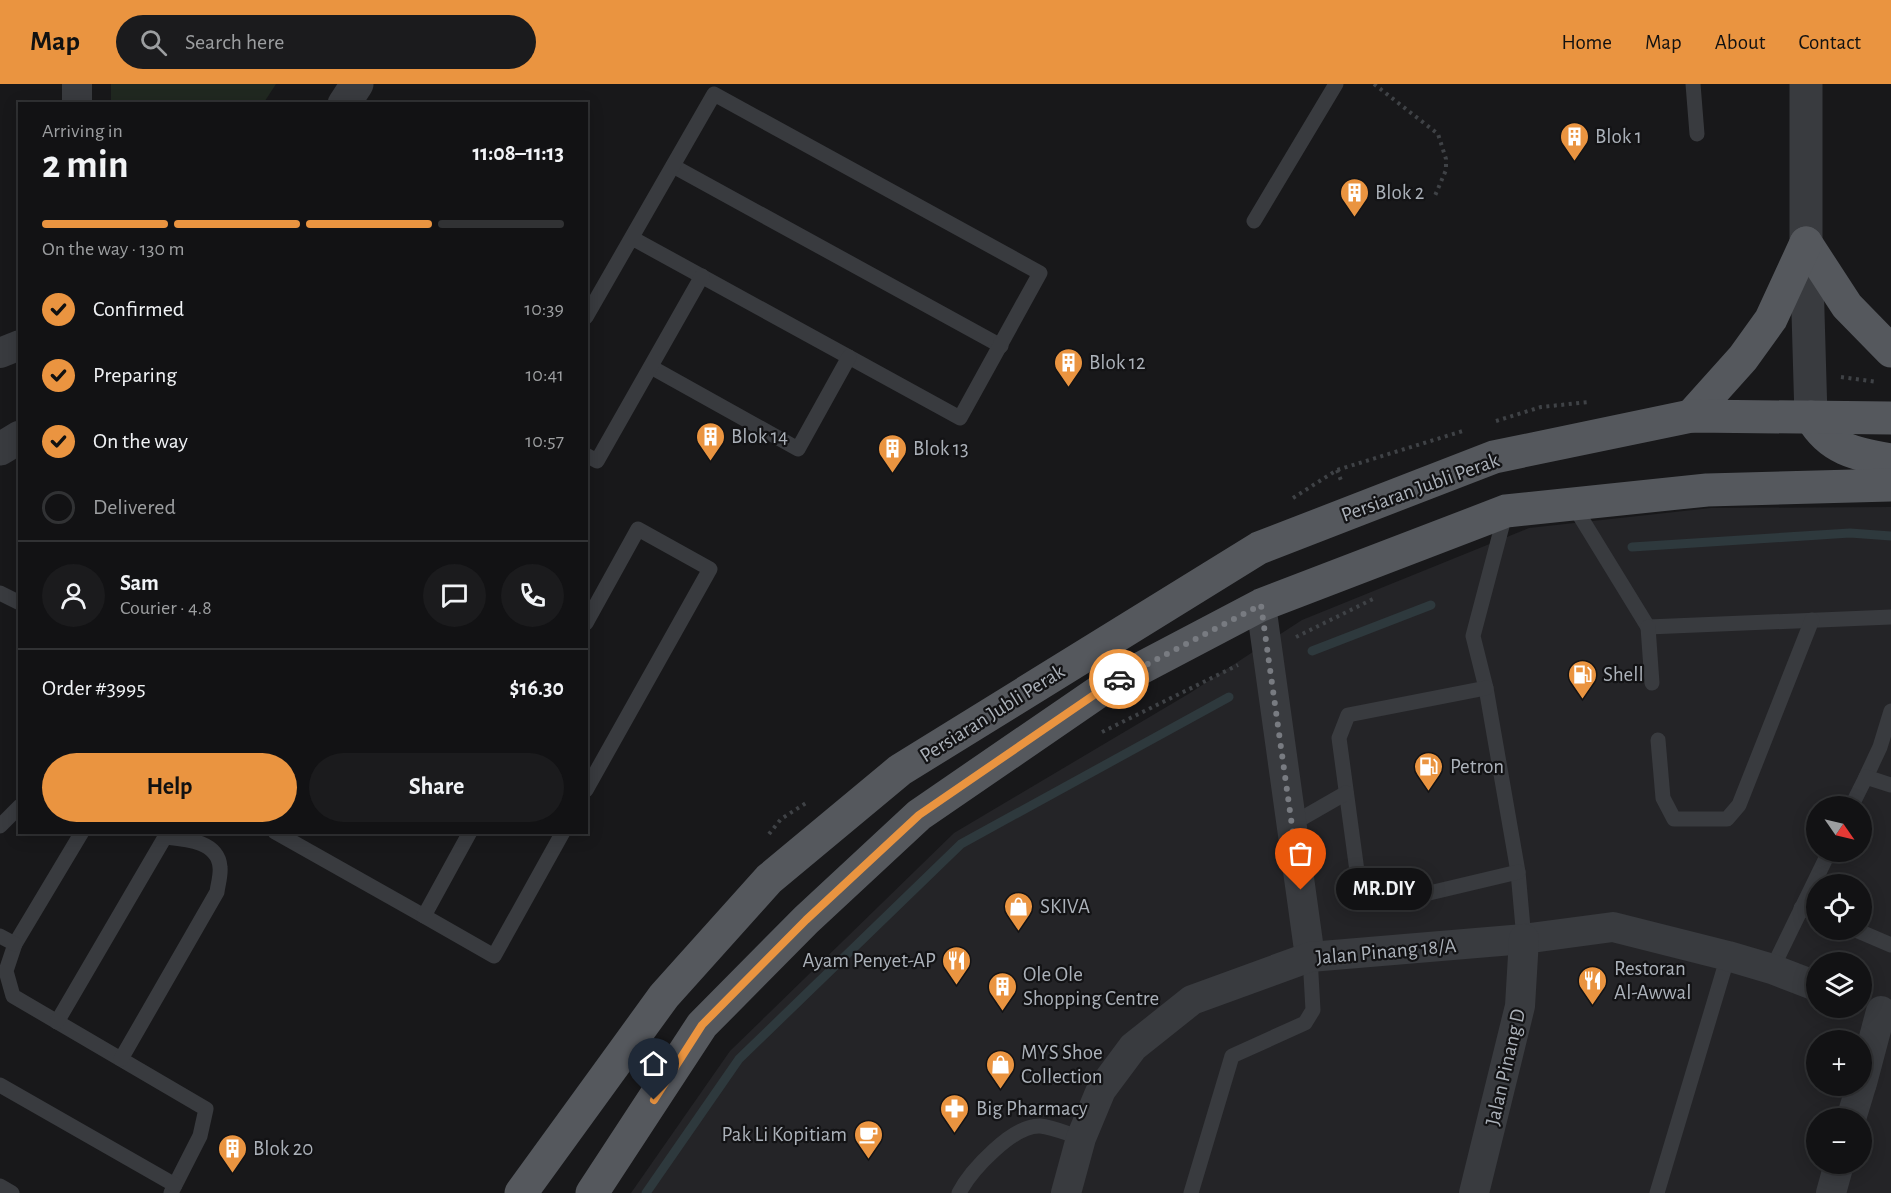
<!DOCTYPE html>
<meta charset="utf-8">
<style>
:root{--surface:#121214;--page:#1b1b1d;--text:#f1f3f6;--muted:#9c9ea0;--line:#313234;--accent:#ea9440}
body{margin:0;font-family:"Alegreya Sans",sans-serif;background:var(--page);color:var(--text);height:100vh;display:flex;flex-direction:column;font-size:22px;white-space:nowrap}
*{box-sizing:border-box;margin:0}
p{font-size:20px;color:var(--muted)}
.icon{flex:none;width:33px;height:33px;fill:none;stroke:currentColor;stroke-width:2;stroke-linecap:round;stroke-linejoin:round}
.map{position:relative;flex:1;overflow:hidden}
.details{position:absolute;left:18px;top:18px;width:570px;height:732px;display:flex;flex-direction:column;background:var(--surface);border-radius:0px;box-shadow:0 3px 15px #0003,0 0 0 2px var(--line)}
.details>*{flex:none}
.needle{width:39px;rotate:124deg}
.fabs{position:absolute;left:1806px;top:712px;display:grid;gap:12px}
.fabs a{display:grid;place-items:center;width:66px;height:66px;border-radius:50%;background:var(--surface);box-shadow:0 3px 15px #0003,0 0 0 2px var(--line);font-size:30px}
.pin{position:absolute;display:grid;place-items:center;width:51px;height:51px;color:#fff;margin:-62px -26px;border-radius:50% 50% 50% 0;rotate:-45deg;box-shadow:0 0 6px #0007}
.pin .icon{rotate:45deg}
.courier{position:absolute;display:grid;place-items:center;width:60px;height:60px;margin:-30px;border:4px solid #ea9440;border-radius:50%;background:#fff;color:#222;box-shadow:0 2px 8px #0007}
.bubble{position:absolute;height:42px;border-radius:21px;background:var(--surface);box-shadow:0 3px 15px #0003,0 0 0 2px var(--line);font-size:20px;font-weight:700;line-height:42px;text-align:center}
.head em{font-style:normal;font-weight:700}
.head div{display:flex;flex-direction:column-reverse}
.head{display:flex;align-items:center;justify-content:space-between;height:102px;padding:0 24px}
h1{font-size:39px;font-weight:700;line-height:45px}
.bar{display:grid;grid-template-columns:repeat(4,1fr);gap:9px 6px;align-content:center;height:72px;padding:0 24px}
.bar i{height:8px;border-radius:4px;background:var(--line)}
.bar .current{background:var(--accent)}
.bar p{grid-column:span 4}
.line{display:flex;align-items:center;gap:15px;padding:0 24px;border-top:2px solid var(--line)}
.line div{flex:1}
.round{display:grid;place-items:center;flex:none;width:63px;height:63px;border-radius:32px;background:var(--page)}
ol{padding:0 24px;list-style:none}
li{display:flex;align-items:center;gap:18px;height:66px}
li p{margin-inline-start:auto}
li .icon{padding:6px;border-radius:50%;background:var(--accent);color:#111;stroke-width:4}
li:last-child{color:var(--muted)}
li i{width:33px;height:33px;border:3px solid var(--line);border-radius:50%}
.action{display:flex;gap:12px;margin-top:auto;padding:12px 24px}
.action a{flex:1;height:69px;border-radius:36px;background:var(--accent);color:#111;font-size:24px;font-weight:700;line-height:69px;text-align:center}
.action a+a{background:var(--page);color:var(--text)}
header{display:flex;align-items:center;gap:36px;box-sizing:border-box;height:84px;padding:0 30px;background:var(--accent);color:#111}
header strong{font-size:28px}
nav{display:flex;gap:33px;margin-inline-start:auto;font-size:21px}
.search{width:420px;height:54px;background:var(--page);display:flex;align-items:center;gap:15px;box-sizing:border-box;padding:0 21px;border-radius:33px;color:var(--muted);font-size:22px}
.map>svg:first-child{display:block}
.built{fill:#242427;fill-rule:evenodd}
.green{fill:#202820}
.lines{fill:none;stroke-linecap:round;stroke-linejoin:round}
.stream{stroke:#2e393d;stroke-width:9}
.path{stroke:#3f4246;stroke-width:4;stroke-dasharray:3 4.5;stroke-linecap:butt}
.service{stroke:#393b3f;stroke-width:15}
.minor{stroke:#393b3f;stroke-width:30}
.tertiary{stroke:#393b3f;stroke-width:33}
.primary{stroke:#55585d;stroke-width:33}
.done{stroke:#787b81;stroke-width:6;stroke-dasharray:0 10.8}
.route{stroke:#ea9440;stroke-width:8}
.labels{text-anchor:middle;stroke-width:4.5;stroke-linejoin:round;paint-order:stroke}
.poi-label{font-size:21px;fill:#abb1b9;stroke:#131315;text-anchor:start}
.street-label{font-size:21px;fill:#abb1b9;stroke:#131315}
</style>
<header>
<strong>Map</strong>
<div class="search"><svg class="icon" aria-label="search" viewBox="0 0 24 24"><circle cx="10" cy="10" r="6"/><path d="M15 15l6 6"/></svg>Search here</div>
<nav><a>Home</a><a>Map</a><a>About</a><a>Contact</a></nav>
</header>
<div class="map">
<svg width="1891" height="1109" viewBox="0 0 1891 1109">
<rect width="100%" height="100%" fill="#18181a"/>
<!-- built -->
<path class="built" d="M1891 423V1109H631L730 967 954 749 1190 609 1302 536 1529 444 1711 424ZM1816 723H1862V768H1816ZM1816 801H1862V846H1816ZM1816 879H1862V924H1816ZM1816 957H1862V1002H1816ZM1816 1035H1862V1080H1816Z"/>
<!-- green -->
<path class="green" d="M111 0H276L263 20 111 19Z"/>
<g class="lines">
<!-- stream -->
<g class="stream">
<path d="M1632 463 1850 449 1891 452"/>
<path d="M1312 567 1431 521"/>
<path d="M646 1109 739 975 961 760 1229 613"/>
</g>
<!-- path -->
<g class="path">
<path d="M1374 0 1438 50 1446 75V86L1434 114"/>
<path d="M1841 293 1878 298"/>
<path d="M1496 337 1541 323 1589 318"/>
<path d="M1337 386 1342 399"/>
<path d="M1293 414 1337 386 1466 346"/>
<path d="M1296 553 1373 515"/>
<path d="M1102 648 1238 581"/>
<path d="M769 750 781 735 806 719"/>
</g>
<!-- service -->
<g class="service">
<path d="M1693 0 1697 50"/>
<path d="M673 82 1001 262"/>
<path d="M1254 137 1336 0"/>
<path d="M586 233 714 10 1040 189 960 334 632 154"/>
<path d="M651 283 798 365 849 273"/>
<path d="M586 371 597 377 702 192"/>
<path d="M1572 419 1648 543 1891 533"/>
<path d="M1506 427 1473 552 1486 604 1518 788 1524 855"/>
<path d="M0 509 20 519"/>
<path d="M586 539 638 445 710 485 586 706"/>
<path d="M1648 543 1652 599"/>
<path d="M1486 604 1348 631 1339 654 1357 787 1386 808 1404 815 1518 788"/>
<path d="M1658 656 1663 714 1674 735H1727L1739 721 1812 536"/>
<path d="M1866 693 1880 663 1891 627"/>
<path d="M1851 723 1866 693 1891 701"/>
<path d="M1292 740 1346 709"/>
<path d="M0 742 20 722"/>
<path d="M82 748 15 860 6 887 13 912 206 1025 200 1052 171 1109"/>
<path d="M275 748 424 832"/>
<path d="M470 748 424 832 494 872 563 748"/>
<path d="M1801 824 1816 830"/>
<path d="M1856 846 1891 861"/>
<path d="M0 852 15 860"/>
<path d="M1772 885 1829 768"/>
<path d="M57 938 165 753C185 755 218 757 220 783 221 791 218 800 217 808L121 975"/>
<path d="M0 1001 175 1101"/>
<path d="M0 1102 12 1109"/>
<path d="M959 1109C971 1086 1013 1041 1040 1042 1053 1043 1068 1050 1081 1054"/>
<path d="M1191 1109 1232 972 1305 939 1313 926 1310 873"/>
<path d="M1657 1109 1728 872"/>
</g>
<!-- minor -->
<g class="minor">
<path d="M77 20V0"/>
<path d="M0 269 20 261"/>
<path d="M1261 521 1310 873"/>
<path d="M1862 999 1881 927"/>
<path d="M1851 1035 1861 1002"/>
<path d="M1066 1109 1081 1054 1101 1006 1133 963 1192 916 1310 873 1524 855 1613 843 1728 872 1772 885 1816 902"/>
<path d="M1474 1109 1520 922 1524 855"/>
<path d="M1831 1109 1839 1080"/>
</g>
<!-- tertiary -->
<g class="tertiary">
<path d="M1806 0V159L1811 333"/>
<path d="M344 20 357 0"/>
<path d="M0 365 20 353"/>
</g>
<!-- primary -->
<g class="primary">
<path d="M1806 159 1847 222 1891 267"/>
<path d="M1691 332 1743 274 1771 235 1806 159"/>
<path d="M1811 333C1830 366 1856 370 1891 376"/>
<path d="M521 1109 664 912 769 795 900 686 1259 464 1494 373 1691 332 1891 334"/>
<path d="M592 1109 702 941 806 836 919 731 1107 602 1261 521 1506 427 1707 406 1891 401"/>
</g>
</g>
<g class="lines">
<!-- done -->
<path class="done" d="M1119 595 1261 521 1301 806"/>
<!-- route -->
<path class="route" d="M654 1016 702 941 806 836 919 731 1107 602 1119 595"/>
</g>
<!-- icons -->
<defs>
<symbol id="building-pin" viewBox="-11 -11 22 30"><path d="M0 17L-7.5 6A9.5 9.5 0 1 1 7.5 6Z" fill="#ea9440" stroke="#131315"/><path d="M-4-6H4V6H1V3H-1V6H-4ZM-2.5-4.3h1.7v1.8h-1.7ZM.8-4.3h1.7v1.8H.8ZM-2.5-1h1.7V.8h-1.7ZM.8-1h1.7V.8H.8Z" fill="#fff"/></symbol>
<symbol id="fuel-pin" viewBox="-11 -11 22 30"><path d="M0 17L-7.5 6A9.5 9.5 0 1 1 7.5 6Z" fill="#ea9440" stroke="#131315"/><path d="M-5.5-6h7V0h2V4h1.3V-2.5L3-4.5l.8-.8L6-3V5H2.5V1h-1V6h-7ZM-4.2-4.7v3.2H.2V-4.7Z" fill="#fff"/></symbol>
<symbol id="shop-pin" viewBox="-11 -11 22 30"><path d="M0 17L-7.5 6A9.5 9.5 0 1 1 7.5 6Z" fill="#ea9440" stroke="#131315"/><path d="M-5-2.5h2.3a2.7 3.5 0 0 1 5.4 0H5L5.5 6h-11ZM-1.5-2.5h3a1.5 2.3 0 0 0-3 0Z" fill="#fff"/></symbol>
<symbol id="restaurant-pin" viewBox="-11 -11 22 30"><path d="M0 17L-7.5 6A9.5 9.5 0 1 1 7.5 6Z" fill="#ea9440" stroke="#131315"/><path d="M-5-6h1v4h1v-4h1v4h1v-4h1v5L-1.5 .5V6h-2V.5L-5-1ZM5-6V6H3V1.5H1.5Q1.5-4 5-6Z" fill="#fff"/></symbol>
<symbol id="pharmacy-pin" viewBox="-11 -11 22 30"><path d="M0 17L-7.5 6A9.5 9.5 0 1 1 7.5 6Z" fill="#ea9440" stroke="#131315"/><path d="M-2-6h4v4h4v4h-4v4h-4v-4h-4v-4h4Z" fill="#fff"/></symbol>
<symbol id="cafe-pin" viewBox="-11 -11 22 30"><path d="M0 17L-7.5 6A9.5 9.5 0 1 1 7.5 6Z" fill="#ea9440" stroke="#131315"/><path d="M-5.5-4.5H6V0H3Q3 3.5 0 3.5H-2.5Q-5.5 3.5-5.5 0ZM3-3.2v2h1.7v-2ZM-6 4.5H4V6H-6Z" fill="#fff"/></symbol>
</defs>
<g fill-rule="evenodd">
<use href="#building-pin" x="1558" y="36" width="33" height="45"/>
<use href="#building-pin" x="1338" y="92" width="33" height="45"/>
<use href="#building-pin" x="1052" y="262" width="33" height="45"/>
<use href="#building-pin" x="694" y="336" width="33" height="45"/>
<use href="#building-pin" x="876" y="348" width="33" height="45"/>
<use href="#fuel-pin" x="1566" y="574" width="33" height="45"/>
<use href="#fuel-pin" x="1412" y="666" width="33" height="45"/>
<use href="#shop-pin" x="1002" y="806" width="33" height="45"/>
<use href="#restaurant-pin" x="940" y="860" width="33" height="45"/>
<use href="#restaurant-pin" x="1576" y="880" width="33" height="45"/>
<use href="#building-pin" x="986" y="886" width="33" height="45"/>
<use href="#shop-pin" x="984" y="964" width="33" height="45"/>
<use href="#pharmacy-pin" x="938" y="1008" width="33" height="45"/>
<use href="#cafe-pin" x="852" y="1034" width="33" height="45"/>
<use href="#building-pin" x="216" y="1048" width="33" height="45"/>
</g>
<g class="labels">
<!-- poi labels -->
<g class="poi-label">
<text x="1595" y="59">Blok 1</text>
<text x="1375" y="115">Blok 2</text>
<text x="1089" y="285">Blok 12</text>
<text x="731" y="359">Blok 14</text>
<text x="913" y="371">Blok 13</text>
<text x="1603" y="597">Shell</text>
<text x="1450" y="689">Petron</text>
<text x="1040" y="829">SKIVA</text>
<text x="936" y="883" text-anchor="end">Ayam Penyet-AP</text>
<text x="1614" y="891">Restoran<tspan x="1614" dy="24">Al-Awwal</tspan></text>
<text x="1023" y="897">Ole Ole<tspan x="1023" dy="24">Shopping Centre</tspan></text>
<text x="1021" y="975">MYS Shoe<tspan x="1021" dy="24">Collection</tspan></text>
<text x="976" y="1031">Big Pharmacy</text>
<text x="847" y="1057" text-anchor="end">Pak Li Kopitiam</text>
<text x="253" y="1071">Blok 20</text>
</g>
<!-- street labels -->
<g class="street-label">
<text transform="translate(1420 403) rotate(-20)" y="7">Persiaran Jubli Perak</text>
<text transform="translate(992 629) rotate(-32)" y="7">Persiaran Jubli Perak</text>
<text transform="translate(1386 867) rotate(-5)" y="7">Jalan Pinang 18/A</text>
<text transform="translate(1505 983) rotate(-77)" y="7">Jalan Pinang D</text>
</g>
</g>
</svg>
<div class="fabs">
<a><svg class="needle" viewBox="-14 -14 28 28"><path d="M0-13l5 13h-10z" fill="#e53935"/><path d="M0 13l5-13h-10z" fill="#9c9ea0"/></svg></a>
<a><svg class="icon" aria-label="locate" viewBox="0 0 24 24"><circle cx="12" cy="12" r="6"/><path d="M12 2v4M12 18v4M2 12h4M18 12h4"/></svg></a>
<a><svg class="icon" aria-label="layers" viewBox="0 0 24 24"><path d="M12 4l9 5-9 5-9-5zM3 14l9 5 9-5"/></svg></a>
<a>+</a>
<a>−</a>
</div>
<div class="pin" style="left:1301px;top:806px;background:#ea580c"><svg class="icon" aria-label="bag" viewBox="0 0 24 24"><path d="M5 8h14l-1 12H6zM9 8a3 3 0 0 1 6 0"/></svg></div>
<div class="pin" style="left:654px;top:1016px;background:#1f2937"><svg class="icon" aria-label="home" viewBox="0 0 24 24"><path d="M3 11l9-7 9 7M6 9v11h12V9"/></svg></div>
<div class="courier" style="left:1119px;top:595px"><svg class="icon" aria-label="car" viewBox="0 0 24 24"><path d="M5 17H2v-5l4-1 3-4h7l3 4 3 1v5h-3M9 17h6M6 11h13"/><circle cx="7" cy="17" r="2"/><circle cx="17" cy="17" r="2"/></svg></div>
<div class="bubble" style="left:1336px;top:784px;width:96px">MR.DIY</div>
<section class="details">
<div class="head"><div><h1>2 min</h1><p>Arriving in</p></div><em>11:08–11:13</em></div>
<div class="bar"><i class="current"></i><i class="current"></i><i class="current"></i><i></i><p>On the way · 130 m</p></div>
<ol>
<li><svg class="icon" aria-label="check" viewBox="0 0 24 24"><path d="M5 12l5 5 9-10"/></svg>Confirmed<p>10:39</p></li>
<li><svg class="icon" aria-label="check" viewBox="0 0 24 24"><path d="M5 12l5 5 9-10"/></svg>Preparing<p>10:41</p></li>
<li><svg class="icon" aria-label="check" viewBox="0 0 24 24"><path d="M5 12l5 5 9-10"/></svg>On the way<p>10:57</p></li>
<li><i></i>Delivered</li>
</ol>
<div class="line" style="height:108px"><a class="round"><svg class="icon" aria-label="person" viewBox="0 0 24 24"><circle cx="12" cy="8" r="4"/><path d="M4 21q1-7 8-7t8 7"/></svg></a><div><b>Sam</b><p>Courier · 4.8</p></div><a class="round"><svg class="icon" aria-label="chat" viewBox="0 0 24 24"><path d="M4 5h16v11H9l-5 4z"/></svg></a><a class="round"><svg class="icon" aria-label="phone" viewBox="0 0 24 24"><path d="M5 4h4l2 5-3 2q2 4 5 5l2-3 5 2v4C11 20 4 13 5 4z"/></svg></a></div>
<div class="line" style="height:78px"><div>Order #3995</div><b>$16.30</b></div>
<div class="action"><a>Help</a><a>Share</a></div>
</section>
</div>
